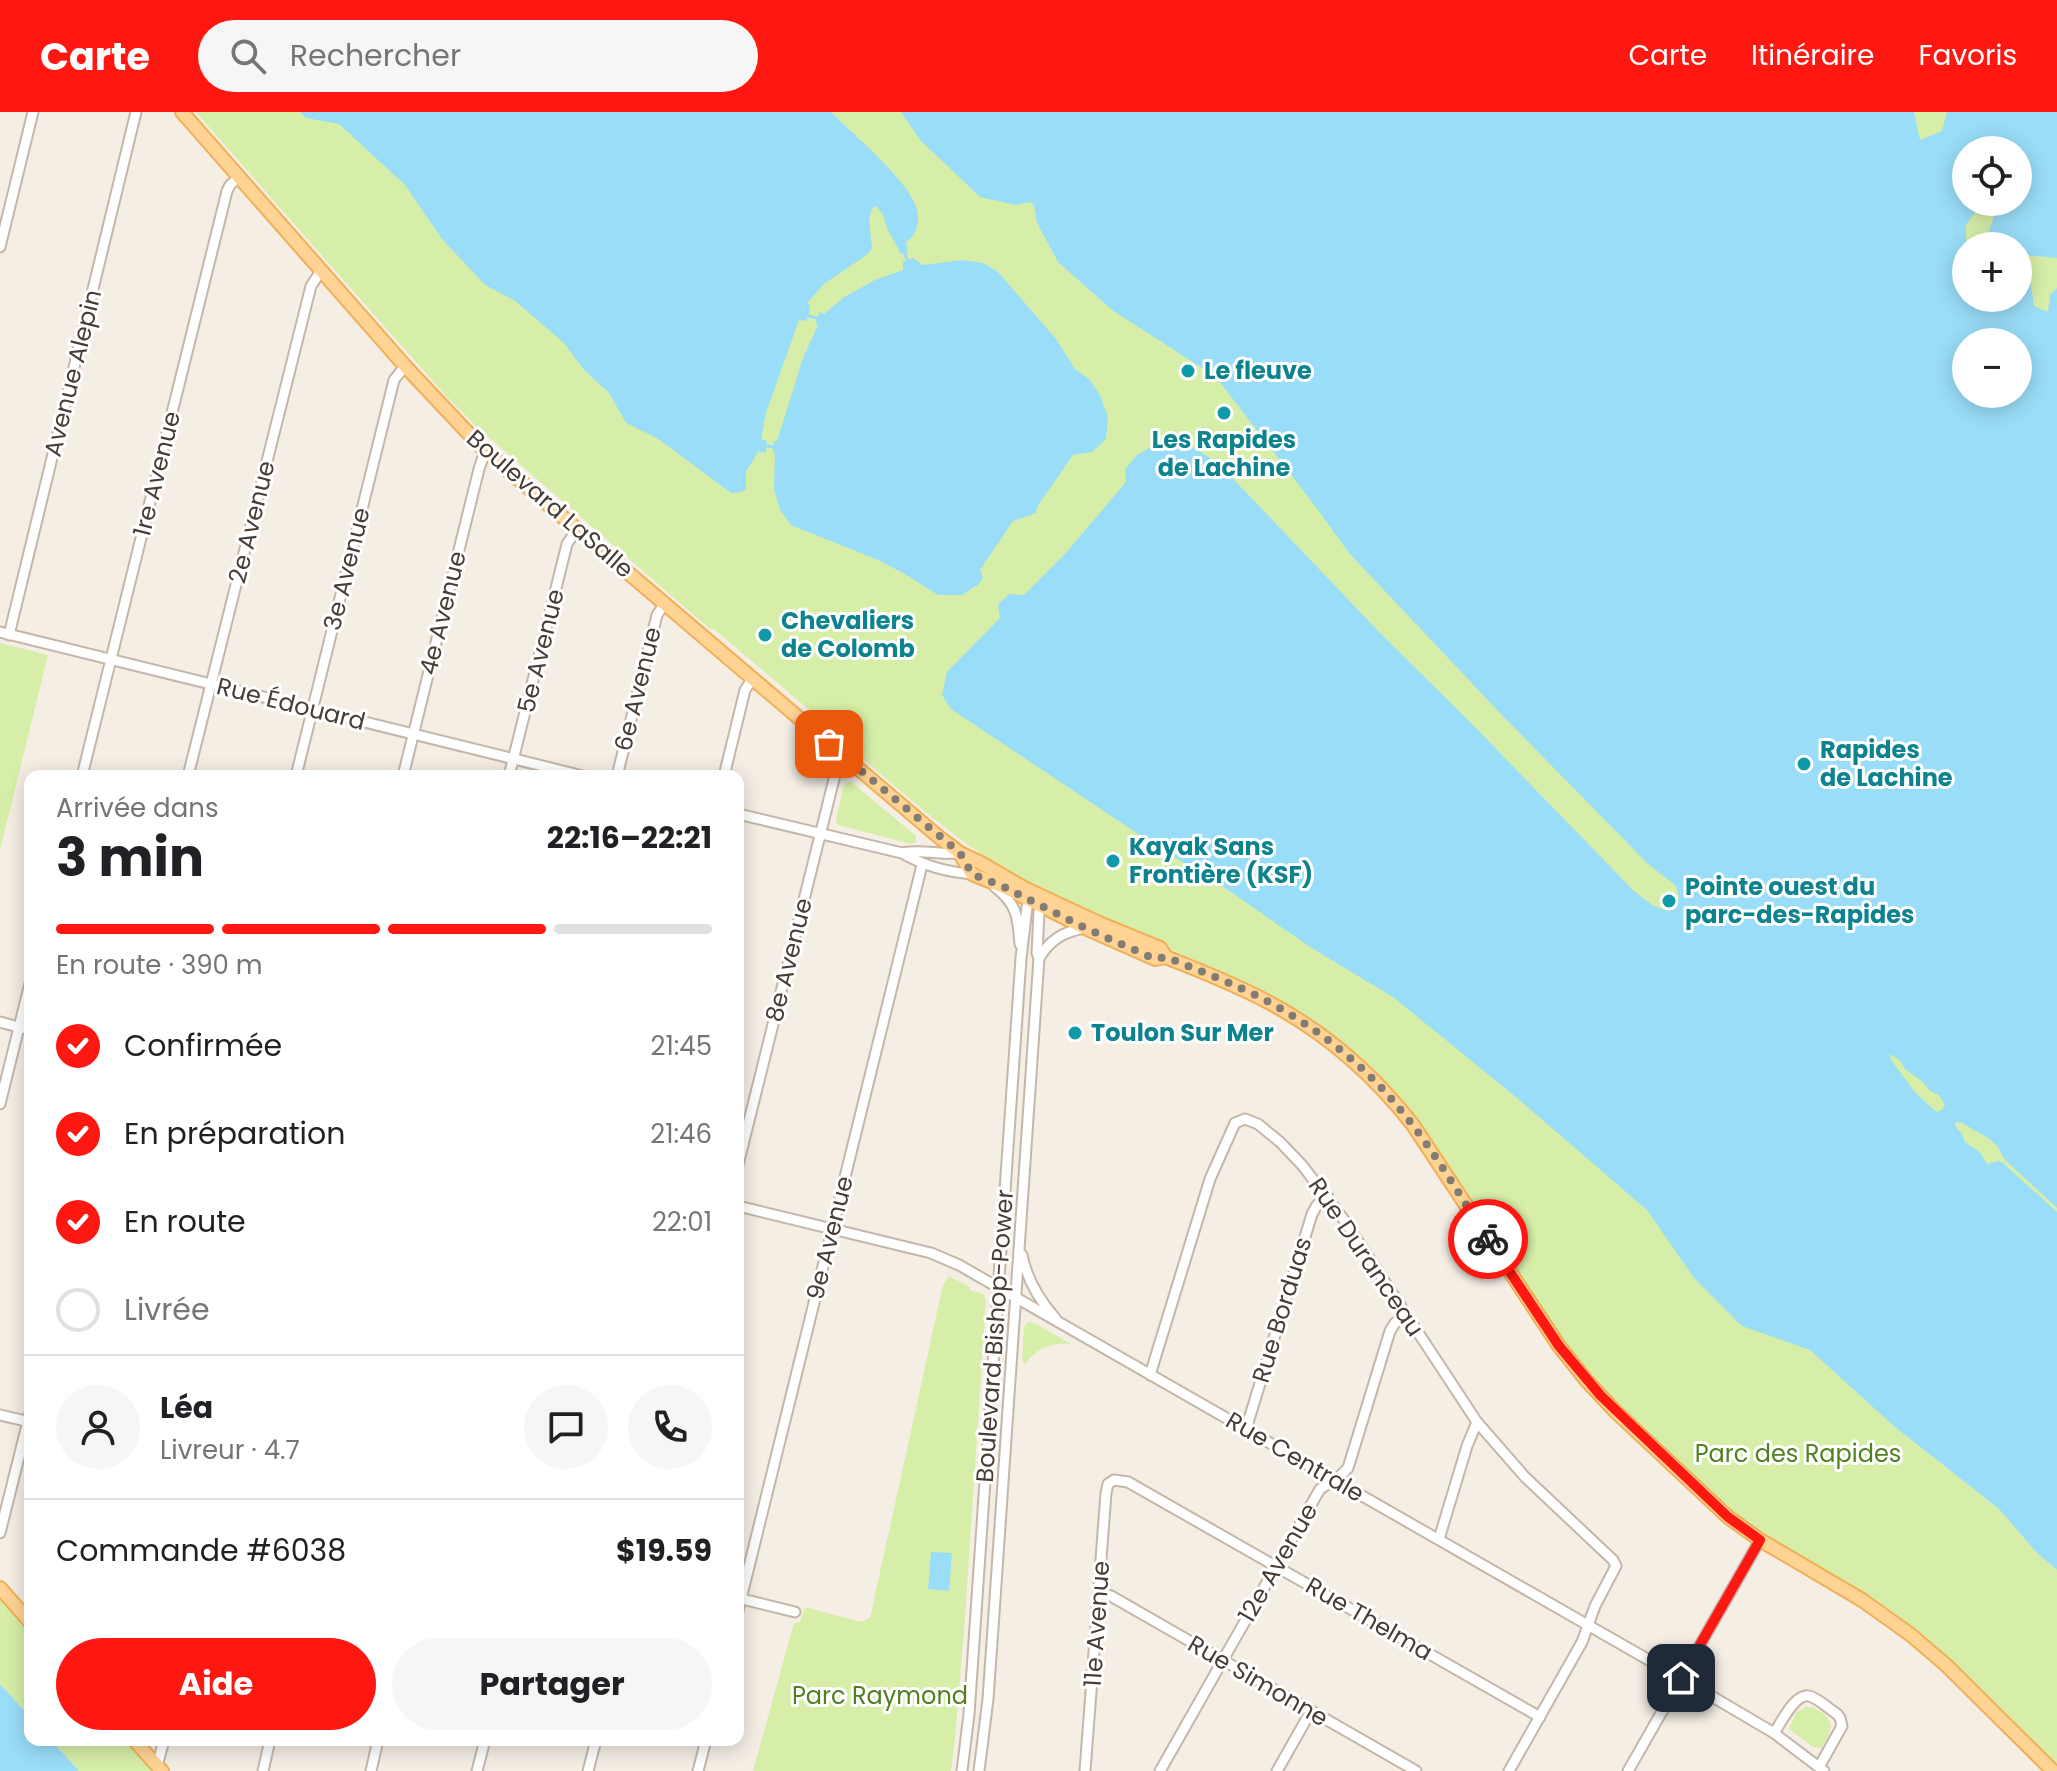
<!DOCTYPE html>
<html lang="fr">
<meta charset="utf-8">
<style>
:root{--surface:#fff;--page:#f6f6f6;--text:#202124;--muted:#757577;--line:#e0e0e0;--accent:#ff1711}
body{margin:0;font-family:Poppins,sans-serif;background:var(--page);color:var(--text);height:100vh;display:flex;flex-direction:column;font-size:30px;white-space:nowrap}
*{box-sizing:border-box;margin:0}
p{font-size:26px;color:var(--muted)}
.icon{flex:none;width:44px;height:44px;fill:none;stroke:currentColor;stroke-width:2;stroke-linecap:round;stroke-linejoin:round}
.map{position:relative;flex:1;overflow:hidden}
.sheet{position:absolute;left:24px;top:658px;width:720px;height:976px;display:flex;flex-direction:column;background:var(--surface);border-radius:16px;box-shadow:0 4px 20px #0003}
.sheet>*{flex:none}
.buttons{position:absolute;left:1952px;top:24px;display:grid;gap:16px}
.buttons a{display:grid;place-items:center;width:80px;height:80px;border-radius:50%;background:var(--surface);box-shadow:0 4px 20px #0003;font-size:40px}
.pin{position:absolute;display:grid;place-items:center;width:68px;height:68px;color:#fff;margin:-34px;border-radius:16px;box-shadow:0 4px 12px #0006}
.courier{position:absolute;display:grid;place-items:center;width:80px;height:80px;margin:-40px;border:6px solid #ff1711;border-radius:50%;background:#fff;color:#222;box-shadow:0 2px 10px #0007}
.head em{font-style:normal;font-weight:700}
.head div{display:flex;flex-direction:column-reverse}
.head{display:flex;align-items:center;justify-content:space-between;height:136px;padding:0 32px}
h1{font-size:52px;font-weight:700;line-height:60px}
.bar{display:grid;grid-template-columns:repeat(4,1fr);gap:12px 8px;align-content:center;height:96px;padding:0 32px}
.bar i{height:10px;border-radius:6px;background:var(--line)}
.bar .current{background:var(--accent)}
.bar p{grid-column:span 4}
.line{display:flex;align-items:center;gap:20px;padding:0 32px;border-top:2px solid var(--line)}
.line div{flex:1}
.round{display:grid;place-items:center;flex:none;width:84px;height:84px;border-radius:42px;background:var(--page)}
ol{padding:0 32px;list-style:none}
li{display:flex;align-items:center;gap:24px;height:88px}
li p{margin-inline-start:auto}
li .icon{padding:8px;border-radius:50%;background:var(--accent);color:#fff;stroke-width:4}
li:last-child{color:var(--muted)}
li i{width:44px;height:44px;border:4px solid var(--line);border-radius:50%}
.button{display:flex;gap:16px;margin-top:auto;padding:16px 32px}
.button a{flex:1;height:92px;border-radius:48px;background:var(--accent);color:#fff;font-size:32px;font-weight:700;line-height:92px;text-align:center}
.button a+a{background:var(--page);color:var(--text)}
header{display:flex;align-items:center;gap:48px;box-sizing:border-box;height:112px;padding:0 40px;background:var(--accent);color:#fff}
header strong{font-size:38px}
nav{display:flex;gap:44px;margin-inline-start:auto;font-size:28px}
.search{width:560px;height:72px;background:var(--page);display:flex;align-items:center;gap:20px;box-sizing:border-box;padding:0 28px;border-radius:44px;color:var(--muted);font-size:30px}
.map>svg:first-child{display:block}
.green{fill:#d7eea8;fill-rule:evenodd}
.water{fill:#9addf8;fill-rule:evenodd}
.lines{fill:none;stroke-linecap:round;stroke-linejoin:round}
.stream{stroke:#9addf8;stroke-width:3}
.minor-casing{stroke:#c4b7a9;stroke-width:13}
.major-casing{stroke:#f1af56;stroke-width:16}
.minor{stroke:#fff;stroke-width:9}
.major{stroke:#ffd393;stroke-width:12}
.done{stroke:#847b72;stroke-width:8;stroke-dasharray:0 14.4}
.route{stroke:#ff1711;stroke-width:10}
.culture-dot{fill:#0f9aa8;stroke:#fff;stroke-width:3}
.labels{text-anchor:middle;stroke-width:6;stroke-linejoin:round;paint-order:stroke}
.culture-label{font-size:24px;font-weight:bold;fill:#0d838f;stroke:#fff;text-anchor:start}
.street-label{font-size:24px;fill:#483d34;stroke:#fff}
.park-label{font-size:24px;fill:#508020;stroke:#fff}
</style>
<header>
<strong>Carte</strong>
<div class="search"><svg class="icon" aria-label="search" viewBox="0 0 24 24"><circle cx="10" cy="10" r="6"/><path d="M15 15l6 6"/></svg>Rechercher</div>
<nav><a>Carte</a><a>Itinéraire</a><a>Favoris</a></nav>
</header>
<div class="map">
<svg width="2057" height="1659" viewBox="0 0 2057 1659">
<rect width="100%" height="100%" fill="#f4eee5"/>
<!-- green -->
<g class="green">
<path d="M196 0H2057V1278L1862 1283 1895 1315 1999 1397 2038 1442 2057 1458V1653C2001 1597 1947 1536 1881 1492 1836 1461 1785 1439 1740 1406L1617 1290 1566 1233 1420 1011 1398 984 1356 942 1332 922 1292 896 1269 883 1016 765C952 726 896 675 839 626L840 624 714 517H710L477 315 447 285 310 130ZM1966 38H2018V90H1966ZM1966 134H2018V186H1966ZM1966 230H2018V282H1966Z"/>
<path d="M0 531 48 543 0 738Z"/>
<path d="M850 669 916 724V731L911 732 838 713 836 707 844 673Z"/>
<path d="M949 1164 970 1175V1178L983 1182 986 1188 965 1506 955 1626 951 1659H753L794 1511 800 1510 805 1495 861 1510 870 1506 943 1173Z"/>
<path d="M1031 1210 1036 1212 1071 1232C1052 1230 1036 1236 1025 1252L1022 1249 1024 1216 1026 1211Z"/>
<path d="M0 1487 30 1521V1605L0 1572Z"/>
<path d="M1806 1595C1814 1595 1817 1597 1824 1602 1837 1613 1829 1624 1821 1636L1813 1635 1789 1617 1796 1601Z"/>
<path d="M51 1628H124L152 1659H79Z"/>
</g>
<!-- water -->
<g class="water">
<path d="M300 0H831C854 23 903 64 915 92 921 105 918 123 906 130L908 140 901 142 887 116 883 103 876 94 872 96 869 109 872 136 868 142 824 172 808 190C811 198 810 201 806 209L799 208 766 301 761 327 767 329 766 340H758L746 360V377L741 380 731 381 657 326 626 311 609 281 584 258 564 231 514 188 485 173 442 127 405 73 339 12 306 6Z"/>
<path d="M901 0H1914L1920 28 1942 19 1947 0H2057V146L2024 143 2022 166 2031 173 2034 194 2048 200 2050 183 2057 176V1096L2004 1047 1998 1035 1991 1028 1962 1011 1955 1010V1014L1962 1022 1965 1030 1980 1040 1987 1052 1998 1049 2003 1051 2057 1100V1458L2038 1442 1999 1397 1895 1315 1810 1238 1742 1214 1694 1166 1647 1098 1517 986 1393 885 1310 835 1221 773 1159 736 951 597 942 583 947 560 1000 506 998 493 1009 482 1024 483 1064 443 1126 370 1125 357 1137 343 1158 331 1189 332 1220 353 1379 520 1470 610 1634 779C1645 787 1658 801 1672 797L1679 785 1676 774 1647 751 1499 600 1349 441 1315 394 1216 265 1112 198 1058 150 1037 111 1034 93 1030 90 1016 93 980 85 920 28ZM1966 38H2018V90H1999L1987 125 1988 134H2018V186H1966V113L1982 90H1966ZM2018 230V282H1966V230ZM1889 942 1900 948 1905 957 1923 970 1930 979 1939 983 1945 993 1942 998 1936 1000 1914 979 1891 948Z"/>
<path d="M913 146 923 153 962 148 983 151 998 160 1056 227 1075 257 1090 268 1100 283 1108 305 1106 327 1092 340 1073 343 1037 395 1036 401 1013 409 980 458 983 466 979 472 962 483H938L903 461 878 448 791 413 780 398 774 377 775 341 773 340 774 329H777L803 246 818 213 815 210 820 200 824 202 844 185 875 168 903 158V150Z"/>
<path d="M931 1440 952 1441 949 1479 928 1477Z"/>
<path d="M0 1572 30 1605V1628H51L79 1659H0Z"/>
</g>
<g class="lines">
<!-- stream -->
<g class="stream">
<path d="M905 142 907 148"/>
<path d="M809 204 816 206"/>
<path d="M767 334 773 335"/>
</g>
<defs>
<g id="minor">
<path d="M0 135 33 0"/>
<path d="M0 520 583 664"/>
<path d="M9 523 136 0"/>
<path d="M82 664 227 79 230 73 239 65"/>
<path d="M188 664 311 174 321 159"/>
<path d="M296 664 394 268 405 254"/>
<path d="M403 664 479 357 485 339"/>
<path d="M509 664 567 432 577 417"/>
<path d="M617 664 657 503 665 491"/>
<path d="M724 664 745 578 753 566"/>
<path d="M738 702 902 741C924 754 946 760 972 762"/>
<path d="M902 741C922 737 939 743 960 741"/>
<path d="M995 775C1017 792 1018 805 1020 832"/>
<path d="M1039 846C1050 828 1063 820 1084 816"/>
<path d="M0 910 30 918"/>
<path d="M0 992 30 871"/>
<path d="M738 1053 836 659 847 647"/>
<path d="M738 1094 931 1141 959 1153 1696 1575 1774 1621 1824 1659"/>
<path d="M1022 1143C1027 1168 1039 1188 1056 1207"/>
<path d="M1150 1263 1210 1067 1235 1011 1245 1007 1258 1012 1280 1030 1302 1053 1344 1108 1477 1310 1525 1365 1613 1448 1616 1454 1595 1494 1582 1530 1509 1659"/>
<path d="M0 1303 30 1310"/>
<path d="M1246 1317 1312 1102 1317 1093 1328 1085"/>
<path d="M0 1421 30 1301"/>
<path d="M1439 1427 1467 1334 1477 1310"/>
<path d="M1099 1482 1111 1484 1416 1659"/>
<path d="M738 1486 795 1500"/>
<path d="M738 1499 922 753"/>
<path d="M1774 1621C1781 1611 1795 1581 1809 1584 1818 1586 1829 1597 1837 1602L1840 1606 1842 1614 1819 1655"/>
<path d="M157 1654 164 1628"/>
<path d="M263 1659 270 1628"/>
<path d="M371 1659 378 1628"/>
<path d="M477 1659 485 1628"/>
<path d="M588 1659 596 1628"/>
<path d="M698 1659 706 1628"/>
<path d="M962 1659 969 1602 1021 846 1027 795 1033 782"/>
<path d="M979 1659 988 1587 993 1516 1039 846 1037 841 1039 800 1043 790"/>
<path d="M1085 1659 1106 1381 1108 1372 1114 1368 1128 1370 1540 1605"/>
<path d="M1160 1659 1320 1377 1338 1366 1348 1356 1390 1219 1395 1211 1406 1203"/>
<path d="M1277 1659 1311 1599"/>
<path d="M1628 1659 1760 1428"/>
</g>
<g id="major">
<path d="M182 0 405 254 485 339 940 726 960 741 981 751 1024 776 1099 811 1160 836 1166 845C1200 859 1235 872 1268 890 1325 920 1373 962 1413 1013L1559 1234 1586 1268 1615 1299 1728 1405 1760 1428 1862 1488 1911 1523 1946 1553 2053 1659"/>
<path d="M960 742 972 762 1004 775 1085 816 1155 847 1166 845"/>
<path d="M0 1476 30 1510"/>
<path d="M134 1628 162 1659"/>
</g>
</defs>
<!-- minor casing -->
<use href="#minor" class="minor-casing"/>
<!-- major casing -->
<use href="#major" class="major-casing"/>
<!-- minor -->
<use href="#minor" class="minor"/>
<!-- major -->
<use href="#major" class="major"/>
</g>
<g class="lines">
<!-- done -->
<path class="done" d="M829 632 960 741 972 762 1004 775 1085 816 1155 847 1166 845C1200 859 1235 872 1267 889 1317 916 1363 952 1399 996 1433 1036 1459 1083 1488 1127"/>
<!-- route -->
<path class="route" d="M1488 1127 1559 1234 1601 1284 1728 1405 1760 1428 1681 1566"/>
</g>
<!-- markers -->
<g class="culture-dot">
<circle cx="1188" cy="259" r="8"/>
<circle cx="1224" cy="301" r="8"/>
<circle cx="765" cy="523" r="8"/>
<circle cx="1804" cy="652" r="8"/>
<circle cx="1113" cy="749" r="8"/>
<circle cx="1669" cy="789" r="8"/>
<circle cx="1075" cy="921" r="8"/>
</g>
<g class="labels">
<!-- culture labels -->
<g class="culture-label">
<text x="1204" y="267">Le fleuve</text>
<text x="1224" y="336" text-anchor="middle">Les Rapides<tspan x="1224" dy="28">de Lachine</tspan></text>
<text x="781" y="517">Chevaliers<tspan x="781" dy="28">de Colomb</tspan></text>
<text x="1820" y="646">Rapides<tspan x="1820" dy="28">de Lachine</tspan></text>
<text x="1129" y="743">Kayak Sans<tspan x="1129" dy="28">Frontière (KSF)</tspan></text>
<text x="1685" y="783">Pointe ouest du<tspan x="1685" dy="28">parc-des-Rapides</tspan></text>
<text x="1091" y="929">Toulon Sur Mer</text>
</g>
<!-- street labels -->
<g class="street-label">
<text transform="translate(73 261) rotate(-76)" y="8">Avenue Alepin</text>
<text transform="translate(157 362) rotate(-76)" y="8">1re Avenue</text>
<text transform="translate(550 392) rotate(41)" y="8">Boulevard LaSalle</text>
<text transform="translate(252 410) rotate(-76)" y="8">2e Avenue</text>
<text transform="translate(347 457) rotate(-76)" y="8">3e Avenue</text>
<text transform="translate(443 501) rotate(-76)" y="8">4e Avenue</text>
<text transform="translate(541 539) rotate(-76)" y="8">5e Avenue</text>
<text transform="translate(638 577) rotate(-76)" y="8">6e Avenue</text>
<text transform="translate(291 592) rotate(14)" y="8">Rue Édouard</text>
<text transform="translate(789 848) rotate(-76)" y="8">8e Avenue</text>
<text transform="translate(830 1126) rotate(-76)" y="8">9e Avenue</text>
<text transform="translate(1366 1145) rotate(56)" y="8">Rue Duranceau</text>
<text transform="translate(1282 1198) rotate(-73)" y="8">Rue Borduas</text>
<text transform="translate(995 1224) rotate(-86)" y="8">Boulevard Bishop-Power</text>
<text transform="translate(1295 1345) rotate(30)" y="8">Rue Centrale</text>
<text transform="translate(1278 1451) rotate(-60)" y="8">12e Avenue</text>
<text transform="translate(1369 1507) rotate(30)" y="8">Rue Thelma</text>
<text transform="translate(1097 1512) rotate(-86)" y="8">11e Avenue</text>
<text transform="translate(1258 1569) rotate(30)" y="8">Rue Simonne</text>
</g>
<!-- park labels -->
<g class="park-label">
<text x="1798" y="1350">Parc des Rapides</text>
<text x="880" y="1592">Parc Raymond</text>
</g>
</g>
</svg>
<div class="buttons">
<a><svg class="icon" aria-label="locate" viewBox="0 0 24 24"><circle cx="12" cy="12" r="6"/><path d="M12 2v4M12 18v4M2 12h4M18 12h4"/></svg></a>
<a>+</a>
<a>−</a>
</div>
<div class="pin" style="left:829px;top:632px;background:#ea580c"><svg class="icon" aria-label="bag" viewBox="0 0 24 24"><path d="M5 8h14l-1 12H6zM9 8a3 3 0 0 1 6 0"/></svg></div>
<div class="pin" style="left:1681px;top:1566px;background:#1f2937"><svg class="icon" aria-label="home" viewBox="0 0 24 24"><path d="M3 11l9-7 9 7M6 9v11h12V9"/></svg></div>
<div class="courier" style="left:1488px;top:1127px"><svg class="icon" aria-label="bike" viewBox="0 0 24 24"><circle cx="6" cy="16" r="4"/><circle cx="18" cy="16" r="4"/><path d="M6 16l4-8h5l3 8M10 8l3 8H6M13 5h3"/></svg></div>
<section class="sheet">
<div class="head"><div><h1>3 min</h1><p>Arrivée dans</p></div><em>22:16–22:21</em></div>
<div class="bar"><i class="current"></i><i class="current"></i><i class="current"></i><i></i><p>En route · 390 m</p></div>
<ol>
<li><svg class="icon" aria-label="check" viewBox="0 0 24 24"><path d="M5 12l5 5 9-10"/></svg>Confirmée<p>21:45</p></li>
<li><svg class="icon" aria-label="check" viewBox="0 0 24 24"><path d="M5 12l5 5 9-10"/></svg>En préparation<p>21:46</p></li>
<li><svg class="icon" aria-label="check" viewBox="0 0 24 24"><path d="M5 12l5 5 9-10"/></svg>En route<p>22:01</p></li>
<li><i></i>Livrée</li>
</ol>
<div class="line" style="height:144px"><a class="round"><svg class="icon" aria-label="person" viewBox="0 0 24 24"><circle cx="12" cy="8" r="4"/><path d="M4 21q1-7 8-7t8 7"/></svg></a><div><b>Léa</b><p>Livreur · 4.7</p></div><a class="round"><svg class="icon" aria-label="chat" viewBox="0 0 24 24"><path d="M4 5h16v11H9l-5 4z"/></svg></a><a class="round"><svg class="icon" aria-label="phone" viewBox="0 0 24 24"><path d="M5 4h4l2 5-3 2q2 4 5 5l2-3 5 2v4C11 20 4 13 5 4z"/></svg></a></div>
<div class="line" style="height:104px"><div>Commande #6038</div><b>$19.59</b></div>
<div class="button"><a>Aide</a><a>Partager</a></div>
</section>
</div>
